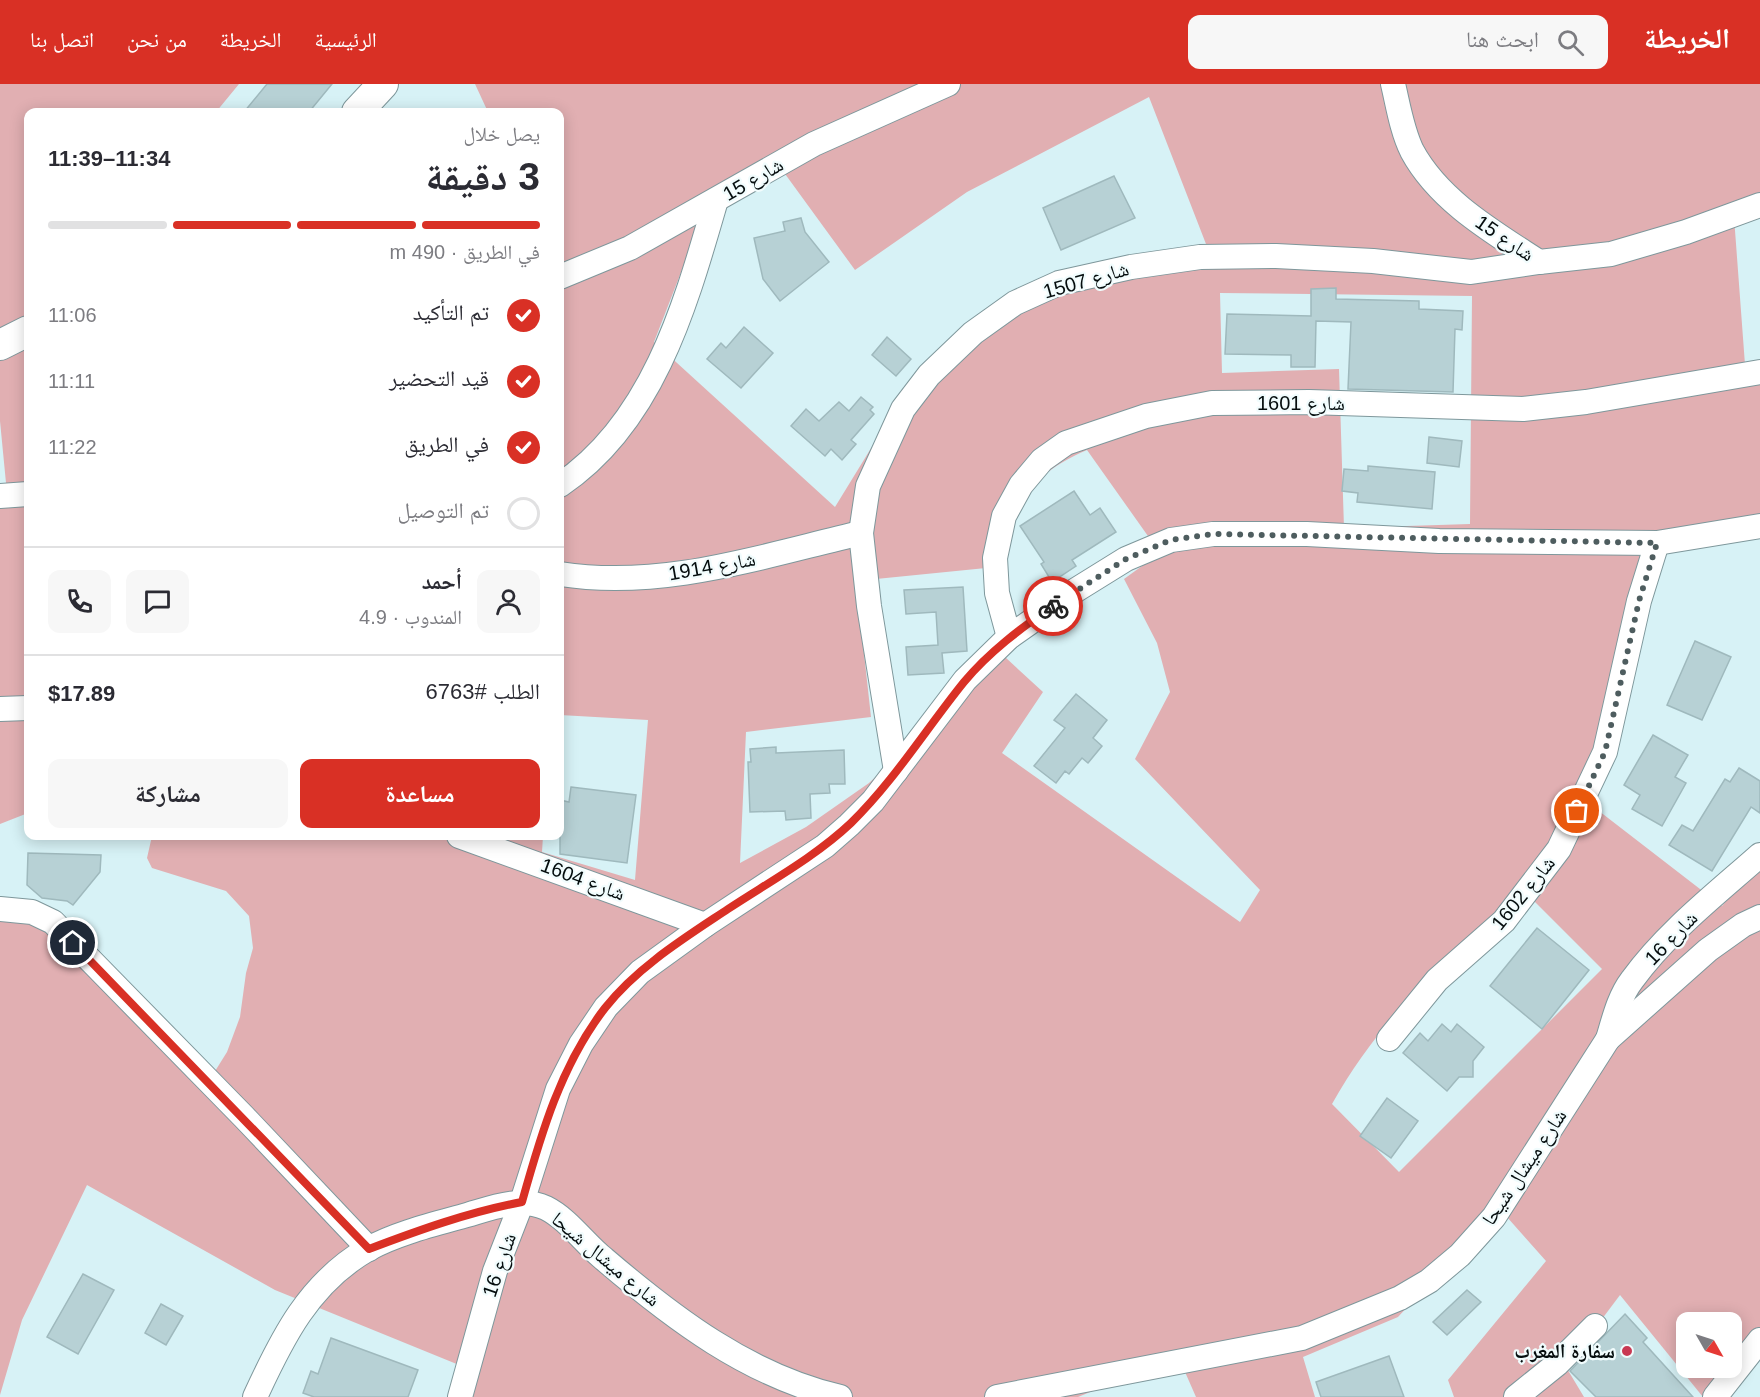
<!DOCTYPE html>
<html lang="ar">
<meta charset="utf-8">
<style>
:root{--surface:#fff;--page:#f7f7f7;--text:#2b2b33;--muted:#7c7c81;--line:#e1e1e2;--accent:#d93025}
body{margin:0;font-family:Arial,"Noto Naskh Arabic",sans-serif;background:var(--page);color:var(--text);direction:rtl;height:100vh;display:flex;flex-direction:column;font-size:22px;white-space:nowrap}
*{box-sizing:border-box;margin:0}
p{font-size:20px;color:var(--muted)}
.icon{flex:none;width:33px;height:33px;fill:none;stroke:currentColor;stroke-width:2;stroke-linecap:round;stroke-linejoin:round}
.map{position:relative;flex:1;overflow:hidden;direction:ltr}
.details{position:absolute;left:24px;top:24px;width:540px;height:732px;display:flex;flex-direction:column;background:var(--surface);border-radius:12px;box-shadow:0 3px 15px #0003;direction:rtl}
.details>*{flex:none}
.needle{width:39px;rotate:129deg}
.buttons{position:absolute;left:1676px;top:1228px;display:grid;gap:12px}
.buttons a{display:grid;place-items:center;width:66px;height:66px;border-radius:12px;background:var(--surface);box-shadow:0 3px 15px #0003;font-size:30px}
.pin{position:absolute;display:grid;place-items:center;width:51px;height:51px;color:#fff;margin:-26px;border:3px solid #fff;border-radius:50%;box-shadow:0 2px 6px #0007}
.courier{position:absolute;display:grid;place-items:center;width:60px;height:60px;margin:-30px;border:4px solid #d93025;border-radius:50%;background:#fff;color:#222;box-shadow:0 2px 8px #0007}
.summary em{font-style:normal;font-weight:700}
.summary div{display:flex;flex-direction:column-reverse}
.summary{display:flex;align-items:center;justify-content:space-between;height:102px;padding:0 24px}
h1{font-size:39px;font-weight:700;line-height:45px}
.bar{display:grid;grid-template-columns:repeat(4,1fr);gap:9px 6px;align-content:center;height:72px;padding:0 24px}
.bar i{height:8px;border-radius:4px;background:var(--line)}
.bar .current{background:var(--accent)}
.bar p{grid-column:span 4}
.line{display:flex;align-items:center;gap:15px;padding:0 24px;border-top:2px solid var(--line)}
.line div{flex:1}
.round{display:grid;place-items:center;flex:none;width:63px;height:63px;border-radius:12px;background:var(--page)}
ol{padding:0 24px;list-style:none}
li{display:flex;align-items:center;gap:18px;height:66px}
li p{margin-inline-start:auto}
li .icon{padding:6px;border-radius:50%;background:var(--accent);color:#fff;stroke-width:4}
li:last-child{color:var(--muted)}
li i{width:33px;height:33px;border:3px solid var(--line);border-radius:50%}
.action{display:flex;gap:12px;margin-top:auto;padding:12px 24px}
.action a{flex:1;height:69px;border-radius:12px;background:var(--accent);color:#fff;font-size:24px;font-weight:700;line-height:69px;text-align:center}
.action a+a{background:var(--page);color:var(--text)}
header{display:flex;align-items:center;gap:36px;box-sizing:border-box;height:84px;padding:0 30px;background:var(--accent);color:#fff}
header strong{font-size:28px}
nav{display:flex;gap:33px;margin-inline-start:auto;font-size:21px}
.search{width:420px;height:54px;background:var(--page);display:flex;align-items:center;gap:15px;box-sizing:border-box;padding:0 21px;border-radius:12px;color:var(--muted);font-size:22px}
.map>svg:first-child{display:block}
.green{fill:#e1afb2;fill-rule:evenodd}
.building{fill:#b7d1d5;stroke:#9fb9bd;stroke-width:1.5}
.lines{fill:none;stroke-linecap:round;stroke-linejoin:round}
.minor-casing{stroke:#7e979b;stroke-width:26}
.major-casing{stroke:#7e979b;stroke-width:32}
.minor{stroke:#fff;stroke-width:24}
.major{stroke:#fff;stroke-width:30}
.done{stroke:#4e5d5f;stroke-width:6;stroke-dasharray:0 10.8}
.route{stroke:#d93025;stroke-width:8}
.poi-dot{fill:#c93953;stroke:#f1fcfd;stroke-width:2}
.labels{text-anchor:middle;stroke-width:4.5;stroke-linejoin:round;paint-order:stroke}
.street-label{font-size:20px;fill:#050d0e;stroke:#f1fcfd}
.poi-label{font-size:20px;font-weight:bold;fill:#050d0e;stroke:#f1fcfd;text-anchor:end}
</style>
<header>
<strong>الخريطة</strong>
<div class="search"><svg class="icon" aria-label="search" viewBox="0 0 24 24"><circle cx="10" cy="10" r="6"/><path d="M15 15l6 6"/></svg>ابحث هنا</div>
<nav><a>الرئيسية</a><a>الخريطة</a><a>من نحن</a><a>اتصل بنا</a></nav>
</header>
<div class="map">
<svg width="1760" height="1313" viewBox="0 0 1760 1313">
<rect width="100%" height="100%" fill="#d7f2f6"/>
<!-- green -->
<g class="green">
<path d="M0 0H239L216 28H28V729L0 740V400L6 399 0 337Z"/>
<path d="M475 0H1760V123L1734 133 1746 294 1760 291V445L1661 448 1624 640 1586 717 1722 822 1760 776V1254L1703 1313 1620 1211 1566 1283 1584 1313H1454L1448 1296 1546 1177 1499 1124 1398 1233 1303 1273 1315 1313H1196L1178 1272 1078 1313H448L464 1283 275 1206 87 1101 22 1236 0 1311V831L37 837 207 1000 227 968 240 933 246 889 253 864 249 832 226 807 152 784 147 774 152 752H543L542 768 635 796 648 636 560 631V28H488ZM1149 13 1206 160 1067 198 927 286 892 330 835 423 654 258 704 129 780 83 855 186 967 108ZM1220 209 1472 212 1470 440 1344 444 1339 285 1222 289ZM1087 366 1160 469 1124 495 1157 559 1170 608 1135 675 1260 806 1240 838 1002 669 1043 608 1005 573 869 699 806 743 740 779 746 648 871 633 856 497 986 484C1016 427 1023 393 1087 366ZM1523 806 1602 885 1399 1088 1332 1020C1383 929 1447 876 1523 806ZM1686 1239H1731V1284H1686Z"/>
</g>
<!-- building -->
<g class="building">
<path d="M267 0H332L309 28H244Z"/>
<path d="M1114 92 1135 134 1061 166 1043 124Z"/>
<path d="M801 134 805 148 829 178 780 217 763 195 754 154 785 147 783 138Z"/>
<path d="M1336 204V215L1419 217V225L1463 227 1462 246 1455 245 1453 308 1348 305 1351 238 1316 237 1315 283H1291V271L1225 270 1227 230 1311 232V205Z"/>
<path d="M744 243 773 269 741 304 707 275 721 259 726 264Z"/>
<path d="M887 253 911 275 896 292 872 271Z"/>
<path d="M861 313 873 323 870 326 874 330 851 356 856 360 842 376 831 365 825 372 791 342 806 325 819 337 839 318 849 327Z"/>
<path d="M1429 353 1462 357 1459 383 1427 379Z"/>
<path d="M1368 382 1435 388 1432 425 1357 418 1358 409 1342 407 1344 385 1368 387Z"/>
<path d="M1074 407 1090 431 1100 424 1116 448 1072 476 1076 482 1052 498 1041 480 1044 478 1020 442Z"/>
<path d="M963 503 967 567 942 569 944 589 908 591 906 563 938 561 936 528 906 530 904 506Z"/>
<path d="M1695 557 1731 573 1702 636 1667 621Z"/>
<path d="M1076 610 1107 636 1093 654 1102 662 1088 679 1082 674 1069 690 1065 687 1056 699 1034 682 1065 644 1054 636Z"/>
<path d="M1653 651 1688 671 1675 693 1686 699 1662 742 1632 725 1640 711 1624 701Z"/>
<path d="M776 663V669L844 666 845 700H829L830 709 810 710 811 734 786 736 785 727 750 728 748 678H751L750 665Z"/>
<path d="M1739 684 1760 697V729L1751 723 1712 787 1669 761 1682 741 1693 747 1725 695 1730 698Z"/>
<path d="M571 703 636 711 627 779 560 770V716L569 718Z"/>
<path d="M28 769 101 771 100 788 73 821 67 817 42 814 27 801Z"/>
<path d="M1537 844 1589 886 1542 945 1490 902Z"/>
<path d="M1442 940 1451 948 1457 940 1484 963 1473 977V993H1459L1447 1007 1403 969 1420 949 1428 957Z"/>
<path d="M1387 1014 1418 1037 1391 1074 1360 1052Z"/>
<path d="M83 1190 114 1206 78 1270 47 1253Z"/>
<path d="M1467 1206 1481 1218 1447 1251 1433 1238Z"/>
<path d="M161 1220 183 1232 166 1261 145 1249Z"/>
<path d="M1625 1230 1647 1254 1643 1258 1693 1313H1596L1570 1287Z"/>
<path d="M331 1254 418 1286 408 1313H314L303 1309 311 1287 318 1290Z"/>
<path d="M1389 1272 1404 1313H1321L1316 1298Z"/>
</g>
<g class="lines">
<defs>
<g id="minor">
<path d="M1393 0C1398 21 1402 47 1412 67 1439 117 1493 148 1539 178L1611 170 1686 148 1760 121"/>
<path d="M560 193 630 164 814 60 948 0"/>
<path d="M560 401C654 338 686 219 716 116"/>
<path d="M0 412 28 410"/>
<path d="M560 490C663 506 762 472 861 449"/>
<path d="M1009 553 997 509 995 474 1004 432 1021 401 1042 376 1066 359 1146 332 1212 319 1309 318 1523 325 1586 318 1760 288"/>
<path d="M0 625 28 624"/>
<path d="M896 687 869 522 861 449 868 402 903 325 929 291 973 249 1015 219 1059 199 1131 183 1200 173 1276 172 1373 177 1471 188 1539 178"/>
<path d="M459 752 705 841"/>
<path d="M0 825 32 828 53 838 244 1033 369 1165"/>
<path d="M1389 955 1437 896 1504 837 1559 765 1605 668 1639 517 1657 459"/>
<path d="M1608 955C1614 935 1619 913 1632 896 1667 848 1716 810 1760 771"/>
<path d="M255 1313C282 1254 309 1199 368 1165 397 1149 435 1140 467 1131 491 1124 521 1112 546 1124 568 1135 585 1160 604 1175 673 1234 749 1292 840 1313"/>
<path d="M460 1313 495 1187 522 1118 558 1005 581 960 606 923 640 888 705 841 825 762 849 741 873 717 965 596 1009 553 1076 506 1126 475 1171 456 1213 450H1307L1439 457 1657 459 1760 442"/>
<path d="M997 1313 1302 1254 1400 1214 1429 1197 1460 1171 1494 1133 1608 955 1708 866 1743 841 1760 833"/>
<path d="M1516 1313 1557 1280 1595 1242"/>
<path d="M1715 1313 1760 1256"/>
</g>
<g id="major">
<path d="M357 28 383 0"/>
<path d="M0 261 28 247"/>
</g>
</defs>
<!-- minor casing -->
<use href="#minor" class="minor-casing"/>
<!-- major casing -->
<use href="#major" class="major-casing"/>
<!-- minor -->
<use href="#minor" class="minor"/>
<!-- major -->
<use href="#major" class="major"/>
</g>
<g class="lines">
<!-- done -->
<path class="done" d="M1053 522 1126 475 1171 456 1214 450 1657 459 1639 517 1605 668 1577 727"/>
<!-- route -->
<path class="route" d="M73 859 369 1165C419 1146 469 1128 522 1118 541 1050 561 981 605 924 637 883 686 853 728 825 769 798 815 773 851 739 894 697 926 645 964 598 989 568 1021 544 1053 522"/>
</g>
<!-- markers -->
<circle class="poi-dot" cx="1627" cy="1267" r="6"/>
<g class="labels">
<!-- street labels -->
<g class="street-label">
<text transform="translate(753 95) rotate(-30)" y="7">شارع 15</text>
<text transform="translate(1505 154) rotate(34)" y="7">شارع 15</text>
<text transform="translate(1086 196) rotate(-16)" y="7">شارع 1507</text>
<text x="1301" y="326">شارع 1601</text>
<text transform="translate(712 482) rotate(-10)" y="7">شارع 1914</text>
<text transform="translate(583 795) rotate(20)" y="7">شارع 1604</text>
<text transform="translate(1523 809) rotate(-51)" y="7">شارع 1602</text>
<text transform="translate(1671 854) rotate(-46)" y="7">شارع 16</text>
<text transform="translate(1524 1083) rotate(-56)" y="7">شارع ميشال شيحا</text>
<text transform="translate(606 1175) rotate(40)" y="7">شارع ميشال شيحا</text>
<text transform="translate(499 1181) rotate(-71)" y="7">شارع 16</text>
</g>
<!-- poi labels -->
<g class="poi-label">
<text x="1615" y="1274">سفارة المغرب</text>
</g>
</g>
</svg>
<div class="buttons">
<a><svg class="needle" viewBox="-14 -14 28 28"><path d="M0-13l5 13h-10z" fill="#e53935"/><path d="M0 13l5-13h-10z" fill="#7c7c81"/></svg></a>
</div>
<div class="pin" style="left:1577px;top:727px;background:#ea580c"><svg class="icon" aria-label="bag" viewBox="0 0 24 24"><path d="M5 8h14l-1 12H6zM9 8a3 3 0 0 1 6 0"/></svg></div>
<div class="pin" style="left:73px;top:859px;background:#1f2937"><svg class="icon" aria-label="home" viewBox="0 0 24 24"><path d="M3 11l9-7 9 7M6 9v11h12V9"/></svg></div>
<div class="courier" style="left:1053px;top:522px"><svg class="icon" aria-label="bike" viewBox="0 0 24 24"><circle cx="6" cy="16" r="4"/><circle cx="18" cy="16" r="4"/><path d="M6 16l4-8h5l3 8M10 8l3 8H6M13 5h3"/></svg></div>
<section class="details">
<div class="summary"><div><h1>3 دقيقة</h1><p>يصل خلال</p></div><em>11:34–11:39</em></div>
<div class="bar"><i class="current"></i><i class="current"></i><i class="current"></i><i></i><p>في الطريق · 490 m</p></div>
<ol>
<li><svg class="icon" aria-label="check" viewBox="0 0 24 24"><path d="M5 12l5 5 9-10"/></svg>تم التأكيد<p>11:06</p></li>
<li><svg class="icon" aria-label="check" viewBox="0 0 24 24"><path d="M5 12l5 5 9-10"/></svg>قيد التحضير<p>11:11</p></li>
<li><svg class="icon" aria-label="check" viewBox="0 0 24 24"><path d="M5 12l5 5 9-10"/></svg>في الطريق<p>11:22</p></li>
<li><i></i>تم التوصيل</li>
</ol>
<div class="line" style="height:108px"><a class="round"><svg class="icon" aria-label="person" viewBox="0 0 24 24"><circle cx="12" cy="8" r="4"/><path d="M4 21q1-7 8-7t8 7"/></svg></a><div><b>أحمد</b><p>المندوب · 4.9</p></div><a class="round"><svg class="icon" aria-label="chat" viewBox="0 0 24 24"><path d="M4 5h16v11H9l-5 4z"/></svg></a><a class="round"><svg class="icon" aria-label="phone" viewBox="0 0 24 24"><path d="M5 4h4l2 5-3 2q2 4 5 5l2-3 5 2v4C11 20 4 13 5 4z"/></svg></a></div>
<div class="line" style="height:78px"><div>الطلب #6763</div><b>$17.89</b></div>
<div class="action"><a>مساعدة</a><a>مشاركة</a></div>
</section>
</div>
